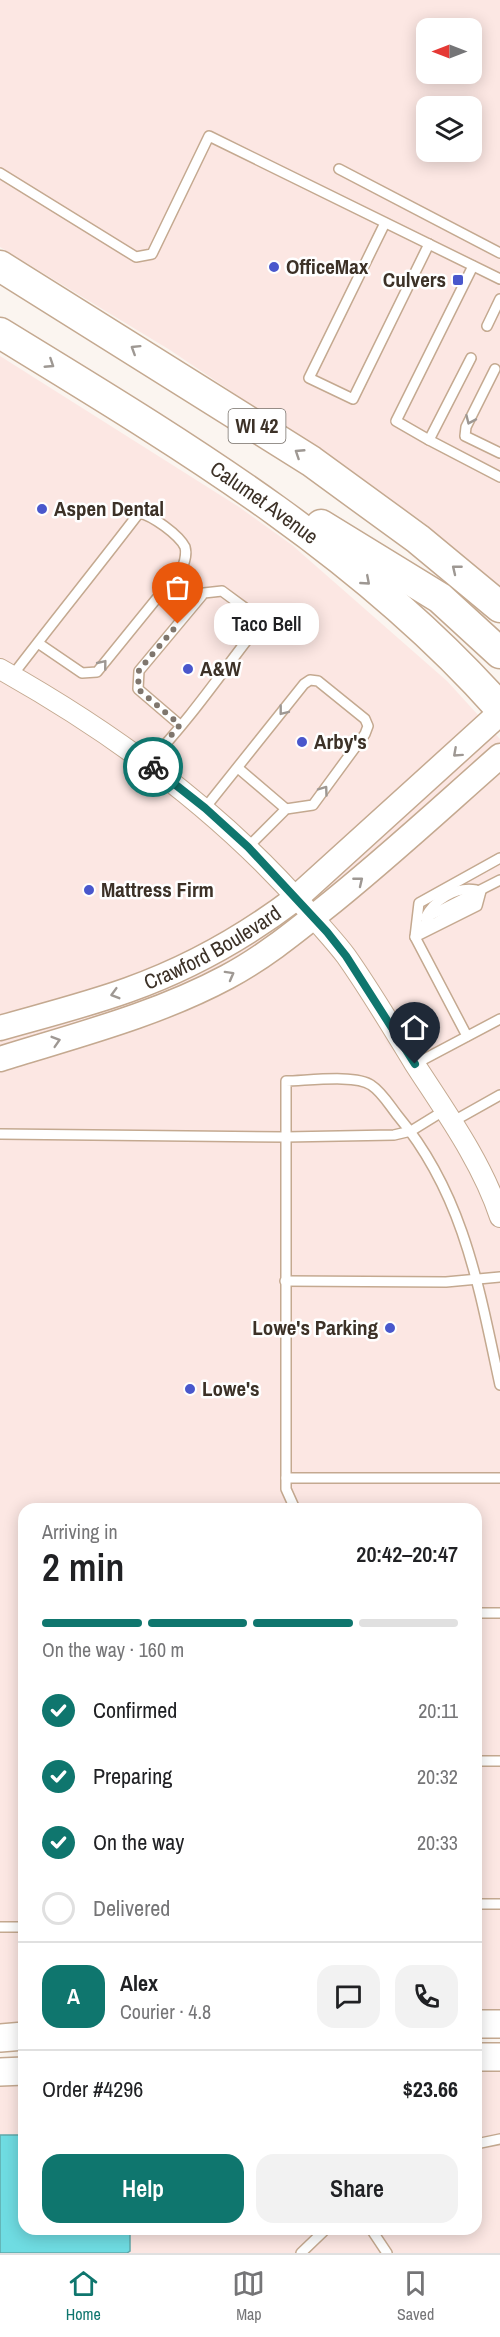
<!DOCTYPE html>
<meta charset="utf-8">
<style>
:root{--surface:#fff;--page:#f2f2f2;--text:#202124;--muted:#757577;--line:#e0e0e0;--accent:#0f766e}
body{margin:0;font-family:"Archivo Narrow",sans-serif;background:var(--page);color:var(--text);height:100vh;display:flex;flex-direction:column;font-size:22px;white-space:nowrap}
*{box-sizing:border-box;margin:0}
p{font-size:20px;color:var(--muted)}
.icon{flex:none;width:33px;height:33px;fill:none;stroke:currentColor;stroke-width:2;stroke-linecap:round;stroke-linejoin:round}
.map{position:relative;flex:1;overflow:hidden}
.drawer{position:absolute;left:18px;top:1503px;width:464px;height:732px;display:flex;flex-direction:column;background:var(--surface);border-radius:18px;box-shadow:0 3px 15px #0003}
.drawer>*{flex:none}
.needle{width:39px;rotate:270deg}
.buttons{position:absolute;left:416px;top:18px;display:grid;gap:12px}
.buttons a{display:grid;place-items:center;width:66px;height:66px;border-radius:12px;background:var(--surface);box-shadow:0 3px 15px #0003;font-size:30px}
.pin{position:absolute;display:grid;place-items:center;width:51px;height:51px;color:#fff;margin:-62px -26px;border-radius:50% 50% 50% 0;rotate:-45deg;box-shadow:0 0 6px #0007}
.pin .icon{rotate:45deg}
.courier{position:absolute;display:grid;place-items:center;width:60px;height:60px;margin:-30px;border:4px solid #0f766e;border-radius:50%;background:#fff;color:#222;box-shadow:0 2px 8px #0007}
.bubble{position:absolute;height:42px;border-radius:18px;background:var(--surface);box-shadow:0 3px 15px #0003;font-size:20px;font-weight:600;line-height:42px;text-align:center}
.headline em{font-style:normal;font-weight:600}
.headline div{display:flex;flex-direction:column-reverse}
.headline{display:flex;align-items:center;justify-content:space-between;height:102px;padding:0 24px}
h1{font-size:39px;font-weight:600;line-height:45px}
.bar{display:grid;grid-template-columns:repeat(4,1fr);gap:9px 6px;align-content:center;height:72px;padding:0 24px}
.bar i{height:8px;border-radius:4px;background:var(--line)}
.bar .selected{background:var(--accent)}
.bar p{grid-column:span 4}
.line{display:flex;align-items:center;gap:15px;padding:0 24px;border-top:2px solid var(--line)}
.line div{flex:1}
.round{display:grid;place-items:center;flex:none;width:63px;height:63px;border-radius:18px;background:var(--page)}
ol{padding:0 24px;list-style:none}
li{display:flex;align-items:center;gap:18px;height:66px}
li p{margin-inline-start:auto}
li .icon{padding:6px;border-radius:50%;background:var(--accent);color:#fff;stroke-width:4}
li:last-child{color:var(--muted)}
li i{width:33px;height:33px;border:3px solid var(--line);border-radius:50%}
.cta{display:flex;gap:12px;margin-top:auto;padding:12px 24px}
.cta a{flex:1;height:69px;border-radius:18px;background:var(--accent);color:#fff;font-size:24px;font-weight:600;line-height:69px;text-align:center}
.cta a+a{background:var(--page);color:var(--text)}
.tab-bar{display:flex;justify-content:space-around;align-items:center;height:84px;border-top:2px solid var(--line);background:var(--surface);font-size:16px;color:var(--muted)}
.tab-bar a{display:grid;justify-items:center;gap:3px}
.tab-bar .selected{color:var(--accent)}
.map>svg:first-child{display:block}
.commercial{fill:#fce7e3;fill-rule:evenodd}
.water{fill:#6fdce2;stroke:#60a9aa;stroke-width:1.5}
.lines{fill:none;stroke-linecap:round;stroke-linejoin:round}
.service-casing{stroke:#c4a990;stroke-width:12}
.minor-casing{stroke:#c4a990;stroke-width:22}
.tertiary-casing{stroke:#c4a990;stroke-width:27}
.secondary-casing{stroke:#c4a990;stroke-width:30}
.primary-casing{stroke:#c4a990;stroke-width:33}
.service{stroke:#fff;stroke-width:9}
.minor{stroke:#fff;stroke-width:20}
.tertiary{stroke:#fff;stroke-width:24}
.secondary{stroke:#fff;stroke-width:27}
.primary{stroke:#fff;stroke-width:30}
.oneway{stroke:#9e9893}
.done{stroke:#7f766d;stroke-width:6;stroke-dasharray:0 10.8}
.route{stroke:#0f766e;stroke-width:8}
.poi-dot{fill:#4957cc;stroke:#fff;stroke-width:2}
.labels{text-anchor:middle;stroke-width:5;stroke-linejoin:round;paint-order:stroke}
.shield{fill:#fff;stroke:#766f68;stroke-width:1.5}
.shield-label{font-size:20px;font-weight:bold;fill:#3c3127}
.poi-label{font-size:21px;font-weight:bold;fill:#3c3127;stroke:#fff;text-anchor:start}
.street-label{font-size:21px;fill:#3c3127;stroke:#fff}
</style>
<div class="map">
<svg width="500" height="2253" viewBox="0 0 500 2253">
<rect width="100%" height="100%" fill="#fbf5f0"/>
<!-- commercial -->
<g class="commercial">
<path d="M0 0H500V591L423 522 361 479 170 350 0 247ZM426 28H471V74H426ZM426 106H471V152H426Z"/>
<path d="M0 356 239 507 292 545 447 681 500 739V2014H476V1509H24V2028L0 2029Z"/>
<path d="M476 2070H500V2253H0V2085L24 2084V2229H476Z"/>
</g>
<!-- water -->
<path class="water" d="M0 2135H24V2229H130V2251L127 2253H0Z"/>
<g class="lines">
<defs>
<g id="service">
<path d="M339 169 500 253"/>
<path d="M0 173 136 257 152 254 209 136 500 279"/>
<path d="M385 223 309 378 353 399 429 244"/>
<path d="M487 326 500 299"/>
<path d="M471 358 429 440 396 421 473 266"/>
<path d="M495 369 466 427 465 436 500 453"/>
<path d="M429 440 500 477"/>
<path d="M12 676C54 621 97 568 139 513 152 515 179 535 185 547 187 554 185 560 183 566L97 672 82 673 38 643"/>
<path d="M148 763C187 723 220 675 254 631L256 616 222 591 204 593 139 671 138 689 180 725"/>
<path d="M238 768 286 809"/>
<path d="M205 808 304 684 310 680 318 681 365 719 368 726 365 734 313 805 286 809 248 847"/>
<path d="M425 918C433 901 456 886 476 890"/>
<path d="M427 928 474 899 480 893"/>
<path d="M417 935 431 915 500 880"/>
<path d="M415 937 477 906 481 891"/>
<path d="M467 1036 415 937 419 903 500 858"/>
<path d="M415 1064 500 1019"/>
<path d="M452 1122 500 1095"/>
<path d="M0 1134 285 1137 394 1135 411 1131 445 1110"/>
<path d="M285 1281 446 1282 500 1277"/>
<path d="M286 1478H500"/>
<path d="M295 1509 286 1489V1081C305 1081 356 1074 371 1085 382 1092 390 1106 398 1116 464 1195 479 1288 500 1385"/>
<path d="M476 1613H500"/>
<path d="M476 1761H500"/>
<path d="M476 1904H500"/>
<path d="M0 1927H24"/>
<path d="M476 2144 500 2139"/>
<path d="M371 2229 387 2253"/>
<path d="M301 2253 326 2229"/>
</g>
<path id="minor" d="M0 669C116 734 221 811 308 911 320 926 334 940 346 956 370 990 392 1027 414 1063 445 1111 482 1162 500 1217"/>
<g id="tertiary">
<path id="s1" d="M0 1028C42 1016 86 1005 128 990 187 969 246 936 296 898L500 713"/>
<path d="M0 1059C77 1035 156 1015 227 977 261 959 291 935 321 911 383 862 441 808 500 756"/>
</g>
<g id="secondary">
<path d="M476 2024H500"/>
<path d="M0 2038 24 2036"/>
<path d="M476 2057H500"/>
<path d="M0 2072 24 2071"/>
</g>
<g id="primary">
<path d="M0 266 311 461 418 539 500 607"/>
<path id="s2" d="M0 333C178 442 360 550 500 708"/>
<path d="M321 525 440 598 500 653"/>
</g>
</defs>
<!-- service casing -->
<use href="#service" class="service-casing"/>
<!-- minor casing -->
<use href="#minor" class="minor-casing"/>
<!-- tertiary casing -->
<use href="#tertiary" class="tertiary-casing"/>
<!-- secondary casing -->
<use href="#secondary" class="secondary-casing"/>
<!-- primary casing -->
<use href="#primary" class="primary-casing"/>
<!-- service -->
<use href="#service" class="service"/>
<!-- minor -->
<use href="#minor" class="minor"/>
<!-- tertiary -->
<use href="#tertiary" class="tertiary"/>
<!-- secondary -->
<use href="#secondary" class="secondary"/>
<!-- primary -->
<use href="#primary" class="primary"/>
</g>
<!-- one-way arrows -->
<defs><path id="oneway-chevron" d="M-2-3.5L2.5 0L-2 3.5" fill="none" stroke-width="1.6" stroke-linecap="round" stroke-linejoin="round" transform="scale(1.5)"/></defs>
<g class="oneway">
<use href="#oneway-chevron" transform="translate(135 349) rotate(-148)"/>
<use href="#oneway-chevron" transform="translate(50 364) rotate(33)"/>
<use href="#oneway-chevron" transform="translate(470 420) rotate(114)"/>
<use href="#oneway-chevron" transform="translate(299 453) rotate(-147)"/>
<use href="#oneway-chevron" transform="translate(456 569) rotate(-141)"/>
<use href="#oneway-chevron" transform="translate(366 581) rotate(41)"/>
<use href="#oneway-chevron" transform="translate(103 664) rotate(-51)"/>
<use href="#oneway-chevron" transform="translate(283 711) rotate(128)"/>
<use href="#oneway-chevron" transform="translate(457 753) rotate(138)"/>
<use href="#oneway-chevron" transform="translate(324 790) rotate(-54)"/>
<use href="#oneway-chevron" transform="translate(359 881) rotate(-39)"/>
<use href="#oneway-chevron" transform="translate(230 975) rotate(-29)"/>
<use href="#oneway-chevron" transform="translate(115 994) rotate(164)"/>
<use href="#oneway-chevron" transform="translate(56 1041) rotate(-17)"/>
</g>
<g class="lines">
<!-- done -->
<path class="done" d="M153 767 148 763 180 725 138 689 139 670 178 624"/>
<!-- route -->
<path class="route" d="M153 767 205 808 248 847 327 932 346 956 415 1064"/>
</g>
<!-- markers -->
<g class="poi-dot">
<circle cx="274" cy="267" r="6"/>
<rect x="452" y="274" width="12" height="12" rx="3"/>
<circle cx="42" cy="509" r="6"/>
<circle cx="188" cy="669" r="6"/>
<circle cx="302" cy="742" r="6"/>
<circle cx="89" cy="890" r="6"/>
<circle cx="390" cy="1328" r="6"/>
<circle cx="190" cy="1389" r="6"/>
</g>
<g class="labels">
<!-- shield labels -->
<rect class="shield" x="228.5" y="409" width="57" height="34" rx="4.5"/>
<g class="shield-label">
<text x="257" y="433">WI 42</text>
</g>
<!-- poi labels -->
<g class="poi-label">
<text x="286" y="274">OfficeMax</text>
<text x="446" y="287" text-anchor="end">Culvers</text>
<text x="54" y="516">Aspen Dental</text>
<text x="200" y="676">A&amp;W</text>
<text x="314" y="749">Arby's</text>
<text x="101" y="897">Mattress Firm</text>
<text x="378" y="1335" text-anchor="end">Lowe's Parking</text>
<text x="202" y="1396">Lowe's</text>
</g>
<!-- street labels -->
<g class="street-label">
<text dy="7" stroke="none"><textPath href="#s2" startOffset="314">Calumet Avenue</textPath></text>
<text dy="7" stroke="none"><textPath href="#s1" startOffset="228">Crawford Boulevard</textPath></text>
</g>
</g>
</svg>
<div class="buttons">
<a><svg class="needle" viewBox="-14 -14 28 28"><path d="M0-13l5 13h-10z" fill="#e53935"/><path d="M0 13l5-13h-10z" fill="#757577"/></svg></a>
<a><svg class="icon" aria-label="layers" viewBox="0 0 24 24"><path d="M12 4l9 5-9 5-9-5zM3 14l9 5 9-5"/></svg></a>
</div>
<div class="pin" style="left:178px;top:624px;background:#ea580c"><svg class="icon" aria-label="bag" viewBox="0 0 24 24"><path d="M5 8h14l-1 12H6zM9 8a3 3 0 0 1 6 0"/></svg></div>
<div class="pin" style="left:415px;top:1064px;background:#1f2937"><svg class="icon" aria-label="home" viewBox="0 0 24 24"><path d="M3 11l9-7 9 7M6 9v11h12V9"/></svg></div>
<div class="courier" style="left:153px;top:767px"><svg class="icon" aria-label="bike" viewBox="0 0 24 24"><circle cx="6" cy="16" r="4"/><circle cx="18" cy="16" r="4"/><path d="M6 16l4-8h5l3 8M10 8l3 8H6M13 5h3"/></svg></div>
<div class="bubble" style="left:214px;top:603px;width:105px">Taco Bell</div>
<section class="drawer">
<div class="headline"><div><h1>2 min</h1><p>Arriving in</p></div><em>20:42–20:47</em></div>
<div class="bar"><i class="selected"></i><i class="selected"></i><i class="selected"></i><i></i><p>On the way · 160 m</p></div>
<ol>
<li><svg class="icon" aria-label="check" viewBox="0 0 24 24"><path d="M5 12l5 5 9-10"/></svg>Confirmed<p>20:11</p></li>
<li><svg class="icon" aria-label="check" viewBox="0 0 24 24"><path d="M5 12l5 5 9-10"/></svg>Preparing<p>20:32</p></li>
<li><svg class="icon" aria-label="check" viewBox="0 0 24 24"><path d="M5 12l5 5 9-10"/></svg>On the way<p>20:33</p></li>
<li><i></i>Delivered</li>
</ol>
<div class="line" style="height:108px"><b class="round" style="background:var(--accent);color:#fff">A</b><div><b>Alex</b><p>Courier · 4.8</p></div><a class="round"><svg class="icon" aria-label="chat" viewBox="0 0 24 24"><path d="M4 5h16v11H9l-5 4z"/></svg></a><a class="round"><svg class="icon" aria-label="phone" viewBox="0 0 24 24"><path d="M5 4h4l2 5-3 2q2 4 5 5l2-3 5 2v4C11 20 4 13 5 4z"/></svg></a></div>
<div class="line" style="height:78px"><div>Order #4296</div><b>$23.66</b></div>
<div class="cta"><a>Help</a><a>Share</a></div>
</section>
</div>
<nav class="tab-bar">
<a class="selected"><svg class="icon" aria-label="home" viewBox="0 0 24 24"><path d="M3 11l9-7 9 7M6 9v11h12V9"/></svg>Home</a>
<a><svg class="icon" aria-label="map" viewBox="0 0 24 24"><path d="M3 6l6-2 6 2 6-2v14l-6 2-6-2-6 2zM9 4v14M15 6v14"/></svg>Map</a>
<a><svg class="icon" aria-label="saved" viewBox="0 0 24 24"><path d="M7 4h10v16l-5-4-5 4z"/></svg>Saved</a>
</nav>
